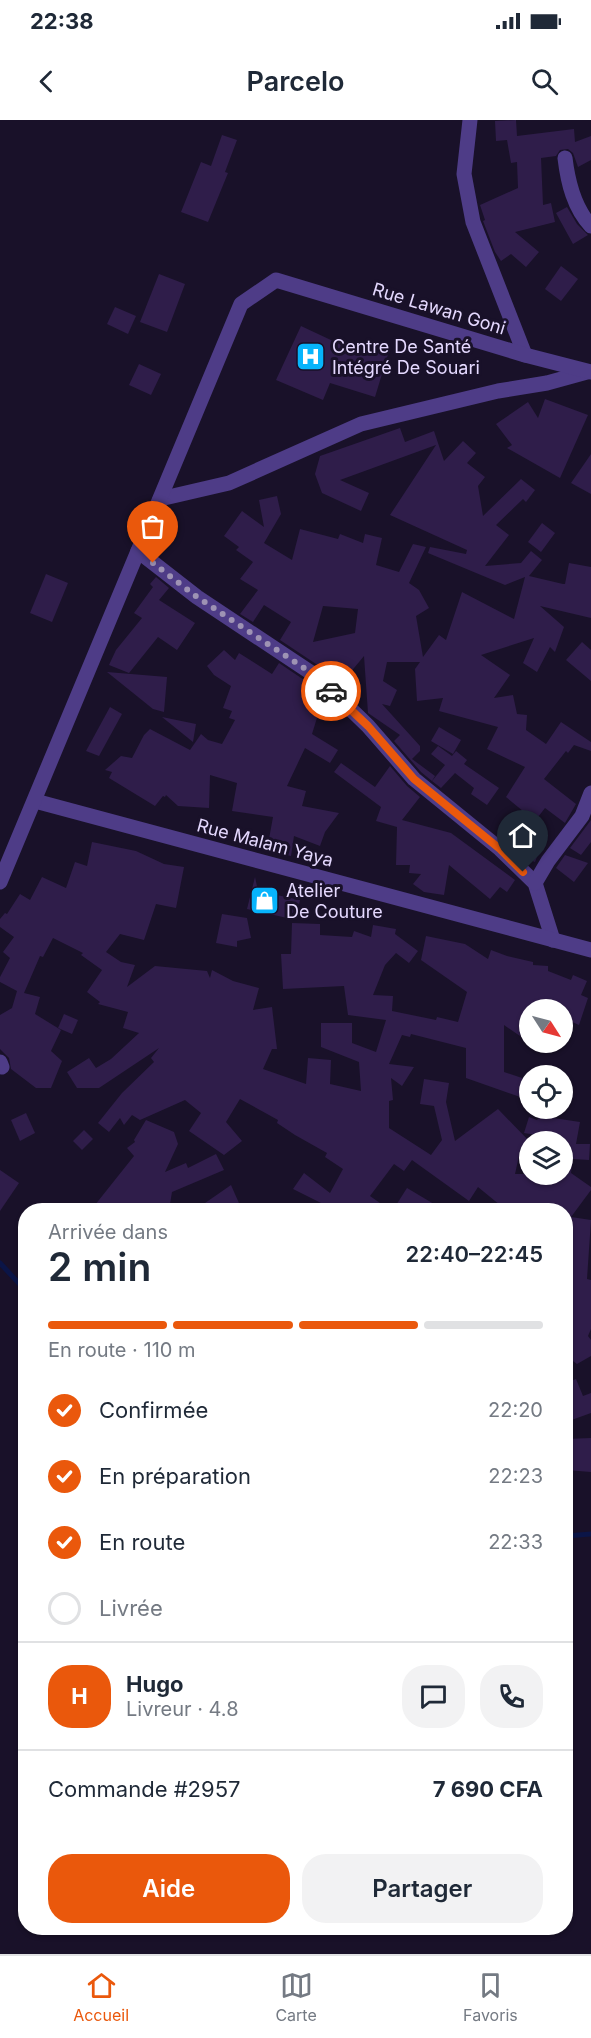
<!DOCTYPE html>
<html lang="fr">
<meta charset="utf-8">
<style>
:root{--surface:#fff;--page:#f2f2f3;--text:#1f2937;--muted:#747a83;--line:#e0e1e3;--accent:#ea580c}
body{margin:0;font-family:Inter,sans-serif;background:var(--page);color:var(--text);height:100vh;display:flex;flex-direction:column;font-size:22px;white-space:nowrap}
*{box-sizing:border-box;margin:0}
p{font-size:20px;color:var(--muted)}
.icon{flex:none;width:33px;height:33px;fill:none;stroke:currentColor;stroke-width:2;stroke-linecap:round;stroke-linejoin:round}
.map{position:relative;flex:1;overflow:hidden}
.details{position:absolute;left:18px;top:1083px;width:555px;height:732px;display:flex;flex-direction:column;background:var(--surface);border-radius:24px;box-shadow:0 2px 4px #0004}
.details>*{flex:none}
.needle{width:39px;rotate:126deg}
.tools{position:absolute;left:519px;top:879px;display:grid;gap:12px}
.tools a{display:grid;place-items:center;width:54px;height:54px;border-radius:50%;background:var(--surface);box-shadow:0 2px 4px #0004;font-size:30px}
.pin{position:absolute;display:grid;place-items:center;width:51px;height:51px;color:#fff;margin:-62px -26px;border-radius:50% 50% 50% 0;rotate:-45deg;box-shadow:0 0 6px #0007}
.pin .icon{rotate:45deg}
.courier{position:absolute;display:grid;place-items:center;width:60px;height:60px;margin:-30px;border:4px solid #ea580c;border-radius:50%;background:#fff;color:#222;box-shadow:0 2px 8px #0007}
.summary em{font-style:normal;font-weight:600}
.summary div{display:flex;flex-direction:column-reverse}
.summary{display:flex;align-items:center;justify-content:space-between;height:102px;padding:0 30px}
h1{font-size:39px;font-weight:600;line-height:45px}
.bar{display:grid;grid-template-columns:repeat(4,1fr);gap:9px 6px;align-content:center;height:72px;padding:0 30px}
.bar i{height:8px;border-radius:4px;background:var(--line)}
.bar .on{background:var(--accent)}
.bar p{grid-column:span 4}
.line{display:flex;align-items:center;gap:15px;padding:0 30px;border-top:2px solid var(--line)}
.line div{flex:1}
.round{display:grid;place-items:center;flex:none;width:63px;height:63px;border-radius:24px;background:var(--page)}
ol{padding:0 30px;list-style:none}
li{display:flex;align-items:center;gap:18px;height:66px}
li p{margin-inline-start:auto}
li .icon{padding:6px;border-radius:50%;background:var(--accent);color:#fff;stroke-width:4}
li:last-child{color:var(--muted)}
li i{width:33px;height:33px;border:3px solid var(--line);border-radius:50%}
.primary-button{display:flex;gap:12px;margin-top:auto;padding:12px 30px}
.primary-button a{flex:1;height:69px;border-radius:24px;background:var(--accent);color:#fff;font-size:24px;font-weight:600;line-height:69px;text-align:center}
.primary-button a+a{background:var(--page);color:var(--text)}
.status{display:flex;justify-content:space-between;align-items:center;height:42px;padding:0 30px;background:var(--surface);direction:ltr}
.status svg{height:16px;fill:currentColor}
header{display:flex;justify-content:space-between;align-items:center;height:78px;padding:0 30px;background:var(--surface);font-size:27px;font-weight:600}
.tabs{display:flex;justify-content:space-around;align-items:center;height:84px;border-top:2px solid var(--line);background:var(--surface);font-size:16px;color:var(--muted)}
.tabs a{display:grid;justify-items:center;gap:3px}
.tabs .on{color:var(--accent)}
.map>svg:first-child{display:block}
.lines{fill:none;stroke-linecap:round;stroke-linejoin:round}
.stream{stroke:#0b1547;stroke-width:5}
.building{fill:#2f1d4a;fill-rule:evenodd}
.minor{stroke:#4e3c87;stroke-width:15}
.done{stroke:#9e93b4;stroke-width:6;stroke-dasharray:0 10.8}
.route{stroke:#ea580c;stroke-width:8}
.labels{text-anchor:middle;stroke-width:6;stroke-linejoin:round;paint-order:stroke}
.street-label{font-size:18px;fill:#e5d9ff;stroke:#191129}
.poi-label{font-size:18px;fill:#e5d9ff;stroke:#191129;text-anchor:start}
</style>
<div class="status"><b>22:38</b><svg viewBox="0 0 49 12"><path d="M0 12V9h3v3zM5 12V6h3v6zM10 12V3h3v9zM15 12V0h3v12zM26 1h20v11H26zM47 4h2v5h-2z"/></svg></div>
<header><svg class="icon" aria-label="back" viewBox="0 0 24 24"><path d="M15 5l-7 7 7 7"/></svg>Parcelo<svg class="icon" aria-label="search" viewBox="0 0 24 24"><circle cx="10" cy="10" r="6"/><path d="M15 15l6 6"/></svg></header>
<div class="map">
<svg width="591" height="1834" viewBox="0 0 591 1834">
<rect width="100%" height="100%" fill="#191129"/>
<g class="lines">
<!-- stream -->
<g class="stream">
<path d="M0 1143 26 1171"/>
<path d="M566 1416 591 1414"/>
</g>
</g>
<!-- building -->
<g class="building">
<path d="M516 0 517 16 574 9 575 22 591 16V40L578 47 573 33 568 29 560 30 556 36 541 38 543 85 551 83 555 102 515 112 539 132 526 147 511 134 501 141 495 132 483 101 485 100 480 85 518 68 517 42 511 43 507 20 496 21 495 1Z"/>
<path d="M222 15 237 20 225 52 228 53 208 102 181 92 201 42 211 46Z"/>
<path d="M567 87 577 104 588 115 573 124 556 93Z"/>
<path d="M561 146 578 159 561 181 545 169Z"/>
<path d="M159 154 185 164 167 212 140 202Z"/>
<path d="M115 187 136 196 128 214 107 204Z"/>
<path d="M301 206 333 221 334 219 356 229 359 222 389 231 375 277 330 263 323 280 276 260Z"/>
<path d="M139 244 161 254 151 275 129 265Z"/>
<path d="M545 279 588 295 560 358 507 328 512 325 496 304 528 282 538 298Z"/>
<path d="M400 308 405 322 434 311 444 341 463 321 476 333 467 343 485 357 478 366 483 396 521 359 535 370 526 382 523 379 496 405 509 415 485 446 521 443 531 431 542 440 529 456 563 464H565L569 443 591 447V498L540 486 564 507 555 532 550 527 537 552 523 543 534 518 481 535 510 555 494 578 513 575 517 594 527 595 526 610 546 624 561 602 591 622V631L574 625 568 633 566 631 544 659 576 684 565 703 545 688 535 701 506 677 525 647 487 629 498 607 439 591 443 578 417 581 415 549 420 542H387L383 561 397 570 390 586 382 584 420 626V631L412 639 435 656 432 661 421 652 394 621 400 615 368 593 364 536 340 565 322 548 280 520 291 502 264 485 253 502 240 494 258 470 240 459 253 442 236 430 239 427 224 416 242 391 264 407 259 380 277 376 281 394 264 423 292 440 300 409 338 419 340 414 363 423 365 414 382 418 376 445 399 452 413 424 426 427 409 463 419 470 429 488 416 496 423 537 439 515 446 520 462 472 514 499 525 457 505 465 428 433 430 427 466 434 467 430 390 395 436 325 340 360 369 373 361 391 322 373 315 354 320 336ZM323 486 358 489 355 513 313 522Z"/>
<path d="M591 334V374L571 363Z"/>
<path d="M542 403 555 413 541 432 528 422Z"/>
<path d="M46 454 68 463 52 502 30 493Z"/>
<path d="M156 457 169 468 159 480 195 503 177 530 158 517 129 553 109 545 116 530 142 498 134 493 153 467 150 464Z"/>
<path d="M582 522 591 530V561L566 540Z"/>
<path d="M224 530 235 540 239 533 272 554 279 543 310 564 327 580 322 586 321 585 312 614 338 630 330 643 305 628 287 666 306 671 302 686 339 693 325 712 320 726 294 716 291 736 270 732 272 719H269L273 697 232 691 237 663 210 655 209 688 178 686 166 675 165 677 163 676 155 686 109 658 112 652 105 650 121 636 132 638 144 615 150 609 190 630 201 614 208 620 222 624 235 600 229 598 232 591 223 588 231 566 214 555 207 546Z"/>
<path d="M107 552 167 557 164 592 153 589Z"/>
<path d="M110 587 122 594 99 636 86 631Z"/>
<path d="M162 597 196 604 193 622Z"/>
<path d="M439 607 461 620 453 634 431 621Z"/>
<path d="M438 626 452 636 456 631 467 640 464 644 499 668 487 685 471 674 474 668 455 653 441 668 432 661 445 645 431 634Z"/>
<path d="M341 643 375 667 390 646 407 666 420 677 402 700 451 713 515 760 507 772 500 767 490 779 449 745 444 775 424 772 413 764 421 754 409 753 410 745H396L397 707 376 701 381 687 334 652Z"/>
<path d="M591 700V722L581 735 570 728Z"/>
<path d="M513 716 541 726 535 742 522 737 508 723Z"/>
<path d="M92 722 136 731 164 744 184 747 176 788 156 784 144 820 120 814 106 832 121 842 135 845 127 867 155 846 207 851 210 858 212 850 233 861 259 868 253 890 272 887 277 929H272L263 949 306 964 308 938 331 940 330 964 361 971 359 942 321 927V903H352V923L376 932 386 900 348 895 344 866 283 869 281 834H291L292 803 320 804V815L352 817 354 811 371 817 373 805 396 809 395 814 418 831 409 843 396 833 385 845 373 875 393 876 392 891 436 900 437 897 458 902 467 872 421 840 426 816 465 824 488 839 491 830 507 836 533 842V845L548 846V851L571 860 573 855 587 861 581 875 588 878 579 905 563 898 566 890H530V903L520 916 504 905V952L528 960 523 978 466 958V928L411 914 410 917 402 915 389 944 414 947 402 966 391 958 393 980 389 981V1008L431 1035 442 1020 434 986 420 984 424 959 449 963 446 982 455 1021 498 989 530 1022V1028L521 1027 515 1054H562V1019L524 1013 529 997 537 1000 540 996 580 1002 576 1024H590L589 1040 573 1039 571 1053 591 1067V1070L571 1097 591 1100 587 1159 591 1160V1209L588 1216 591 1220V1236L577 1244 566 1236V1177L572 1122 566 1121V1090H531L522 1086 518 1090H506L478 1067 469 1081 412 1040 404 1051 394 1044 370 1076 390 1090H335L293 1069 304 1053 330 1073 343 1049 325 1037 327 1033 295 1015 277 1003 278 1000 240 979 226 1002 242 1021 224 1035 189 1011 201 993 185 980 140 1000 132 995 124 1005 120 998 109 1012 98 1003 122 973 154 942 151 938 159 928 99 968H77L67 952 89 938 96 948 111 939 139 913 123 908 128 892 98 884 100 882 87 872 102 850 81 835 83 833 53 818 43 837 40 836 24 873 40 877 35 894 61 910 51 931 62 941 51 968H36L11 949 9 938 0 929V895L12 888 17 871 0 862V857L10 838 3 832 14 817 0 807V799L5 793 7 794 20 774 30 780 42 757 66 768 75 742 87 746Z"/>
<path d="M565 735 588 743 574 762 556 748Z"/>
<path d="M255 757 258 771 300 780 296 800 247 789Z"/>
<path d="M222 794 247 798 251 818 237 821V827L216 823Z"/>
<path d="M64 894 78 900 72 914 58 908Z"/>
<path d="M26 993 35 1013 20 1021 11 1000Z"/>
<path d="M146 1000 174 1012 178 1024 165 1052 186 1043 188 1048 216 1034 224 1050 172 1072 169 1090 136 1085 133 1090H91L134 1036 127 1028 135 1022 134 1020Z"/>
<path d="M84 1010 93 1019 82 1030 73 1021Z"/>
<path d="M0 1050 19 1063 0 1091Z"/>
<path d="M231 1065 242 1090H195Z"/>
<path d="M407 1068 444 1090H393Z"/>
<path d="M576 1259 583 1276 591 1273V1293L566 1302V1263Z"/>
<path d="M591 1318V1352L566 1350V1319Z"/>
</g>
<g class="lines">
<!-- minor -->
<g class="minor">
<path d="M470 0 464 54 473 102 525 235"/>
<path d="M565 38C568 63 574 88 591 106"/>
<path d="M160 379 229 363 361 304 498 271 547 263 587 252"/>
<path d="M138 431 197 477 316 556 337 576 368 606 414 659 500 729 535 763 553 820"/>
<path d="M35 681 591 830"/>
<path d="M0 762 241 184 276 160 525 235 591 252"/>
<path d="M535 763 548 741 582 696 591 673"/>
<path d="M0 942 2 947"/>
</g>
</g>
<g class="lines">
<!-- done -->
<path class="done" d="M153 443 197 477 316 556 331 571"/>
<!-- route -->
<path class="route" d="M331 571 368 606 414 659 500 729 523 752"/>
</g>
<!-- icons -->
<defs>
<symbol id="hospital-square" viewBox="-11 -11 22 22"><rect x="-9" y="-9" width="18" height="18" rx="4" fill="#07b4fc" stroke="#191129"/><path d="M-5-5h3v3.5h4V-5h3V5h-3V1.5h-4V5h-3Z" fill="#fff"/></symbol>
<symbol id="shop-square" viewBox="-11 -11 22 22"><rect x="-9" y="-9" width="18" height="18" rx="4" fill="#07b4fc" stroke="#191129"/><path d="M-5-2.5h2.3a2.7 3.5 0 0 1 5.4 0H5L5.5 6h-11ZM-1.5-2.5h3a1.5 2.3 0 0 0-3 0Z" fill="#fff"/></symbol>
</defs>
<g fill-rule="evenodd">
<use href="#hospital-square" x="294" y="220" width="33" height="33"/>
<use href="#shop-square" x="248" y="764" width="33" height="33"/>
</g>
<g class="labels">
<!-- street labels -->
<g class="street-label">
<text transform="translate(439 189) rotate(17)" y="6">Rue Lawan Goni</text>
<text transform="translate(265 723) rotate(15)" y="6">Rue Malam Yaya</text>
</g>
<!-- poi labels -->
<g class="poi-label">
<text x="332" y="233">Centre De Santé<tspan x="332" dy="21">Intégré De Souari</tspan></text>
<text x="286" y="777">Atelier<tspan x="286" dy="21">De Couture</tspan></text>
</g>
</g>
</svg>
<div class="tools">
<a><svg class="needle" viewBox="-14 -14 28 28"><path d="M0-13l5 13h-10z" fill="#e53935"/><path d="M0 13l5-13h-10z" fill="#747a83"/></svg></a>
<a><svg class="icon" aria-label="locate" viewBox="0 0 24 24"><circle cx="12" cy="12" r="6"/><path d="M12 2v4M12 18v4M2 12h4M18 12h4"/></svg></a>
<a><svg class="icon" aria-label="layers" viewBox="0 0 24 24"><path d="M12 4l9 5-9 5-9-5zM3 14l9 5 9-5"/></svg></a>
</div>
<div class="pin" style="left:153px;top:443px;background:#ea580c"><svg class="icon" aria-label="bag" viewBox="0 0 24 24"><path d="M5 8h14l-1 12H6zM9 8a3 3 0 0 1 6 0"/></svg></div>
<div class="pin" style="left:523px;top:752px;background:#1f2937"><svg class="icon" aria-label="home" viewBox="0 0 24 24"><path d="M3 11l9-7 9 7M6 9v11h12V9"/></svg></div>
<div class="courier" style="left:331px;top:571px"><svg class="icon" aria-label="car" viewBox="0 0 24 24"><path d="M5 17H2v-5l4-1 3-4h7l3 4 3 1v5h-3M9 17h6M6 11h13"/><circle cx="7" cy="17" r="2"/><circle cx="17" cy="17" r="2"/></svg></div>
<section class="details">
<div class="summary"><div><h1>2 min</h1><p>Arrivée dans</p></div><em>22:40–22:45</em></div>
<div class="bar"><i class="on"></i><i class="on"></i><i class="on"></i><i></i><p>En route · 110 m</p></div>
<ol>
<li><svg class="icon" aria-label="check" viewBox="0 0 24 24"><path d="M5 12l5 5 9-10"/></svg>Confirmée<p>22:20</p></li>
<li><svg class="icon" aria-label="check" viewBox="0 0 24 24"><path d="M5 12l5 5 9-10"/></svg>En préparation<p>22:23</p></li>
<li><svg class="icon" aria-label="check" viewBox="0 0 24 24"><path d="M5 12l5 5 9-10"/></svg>En route<p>22:33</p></li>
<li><i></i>Livrée</li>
</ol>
<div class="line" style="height:108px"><b class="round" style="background:var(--accent);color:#fff">H</b><div><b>Hugo</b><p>Livreur · 4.8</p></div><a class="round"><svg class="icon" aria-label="chat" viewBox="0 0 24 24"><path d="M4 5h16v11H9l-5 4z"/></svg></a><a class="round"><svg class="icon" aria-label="phone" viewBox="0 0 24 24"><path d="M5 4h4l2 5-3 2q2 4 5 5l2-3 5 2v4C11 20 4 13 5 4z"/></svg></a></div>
<div class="line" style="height:78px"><div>Commande #2957</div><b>7 690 CFA</b></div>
<div class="primary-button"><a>Aide</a><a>Partager</a></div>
</section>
</div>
<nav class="tabs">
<a class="on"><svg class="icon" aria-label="home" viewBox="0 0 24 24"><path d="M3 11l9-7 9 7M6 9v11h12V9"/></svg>Accueil</a>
<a><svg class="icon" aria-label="map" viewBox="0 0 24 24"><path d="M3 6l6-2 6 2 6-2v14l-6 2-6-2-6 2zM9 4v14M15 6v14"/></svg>Carte</a>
<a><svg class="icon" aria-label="saved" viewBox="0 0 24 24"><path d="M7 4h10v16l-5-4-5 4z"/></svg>Favoris</a>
</nav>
